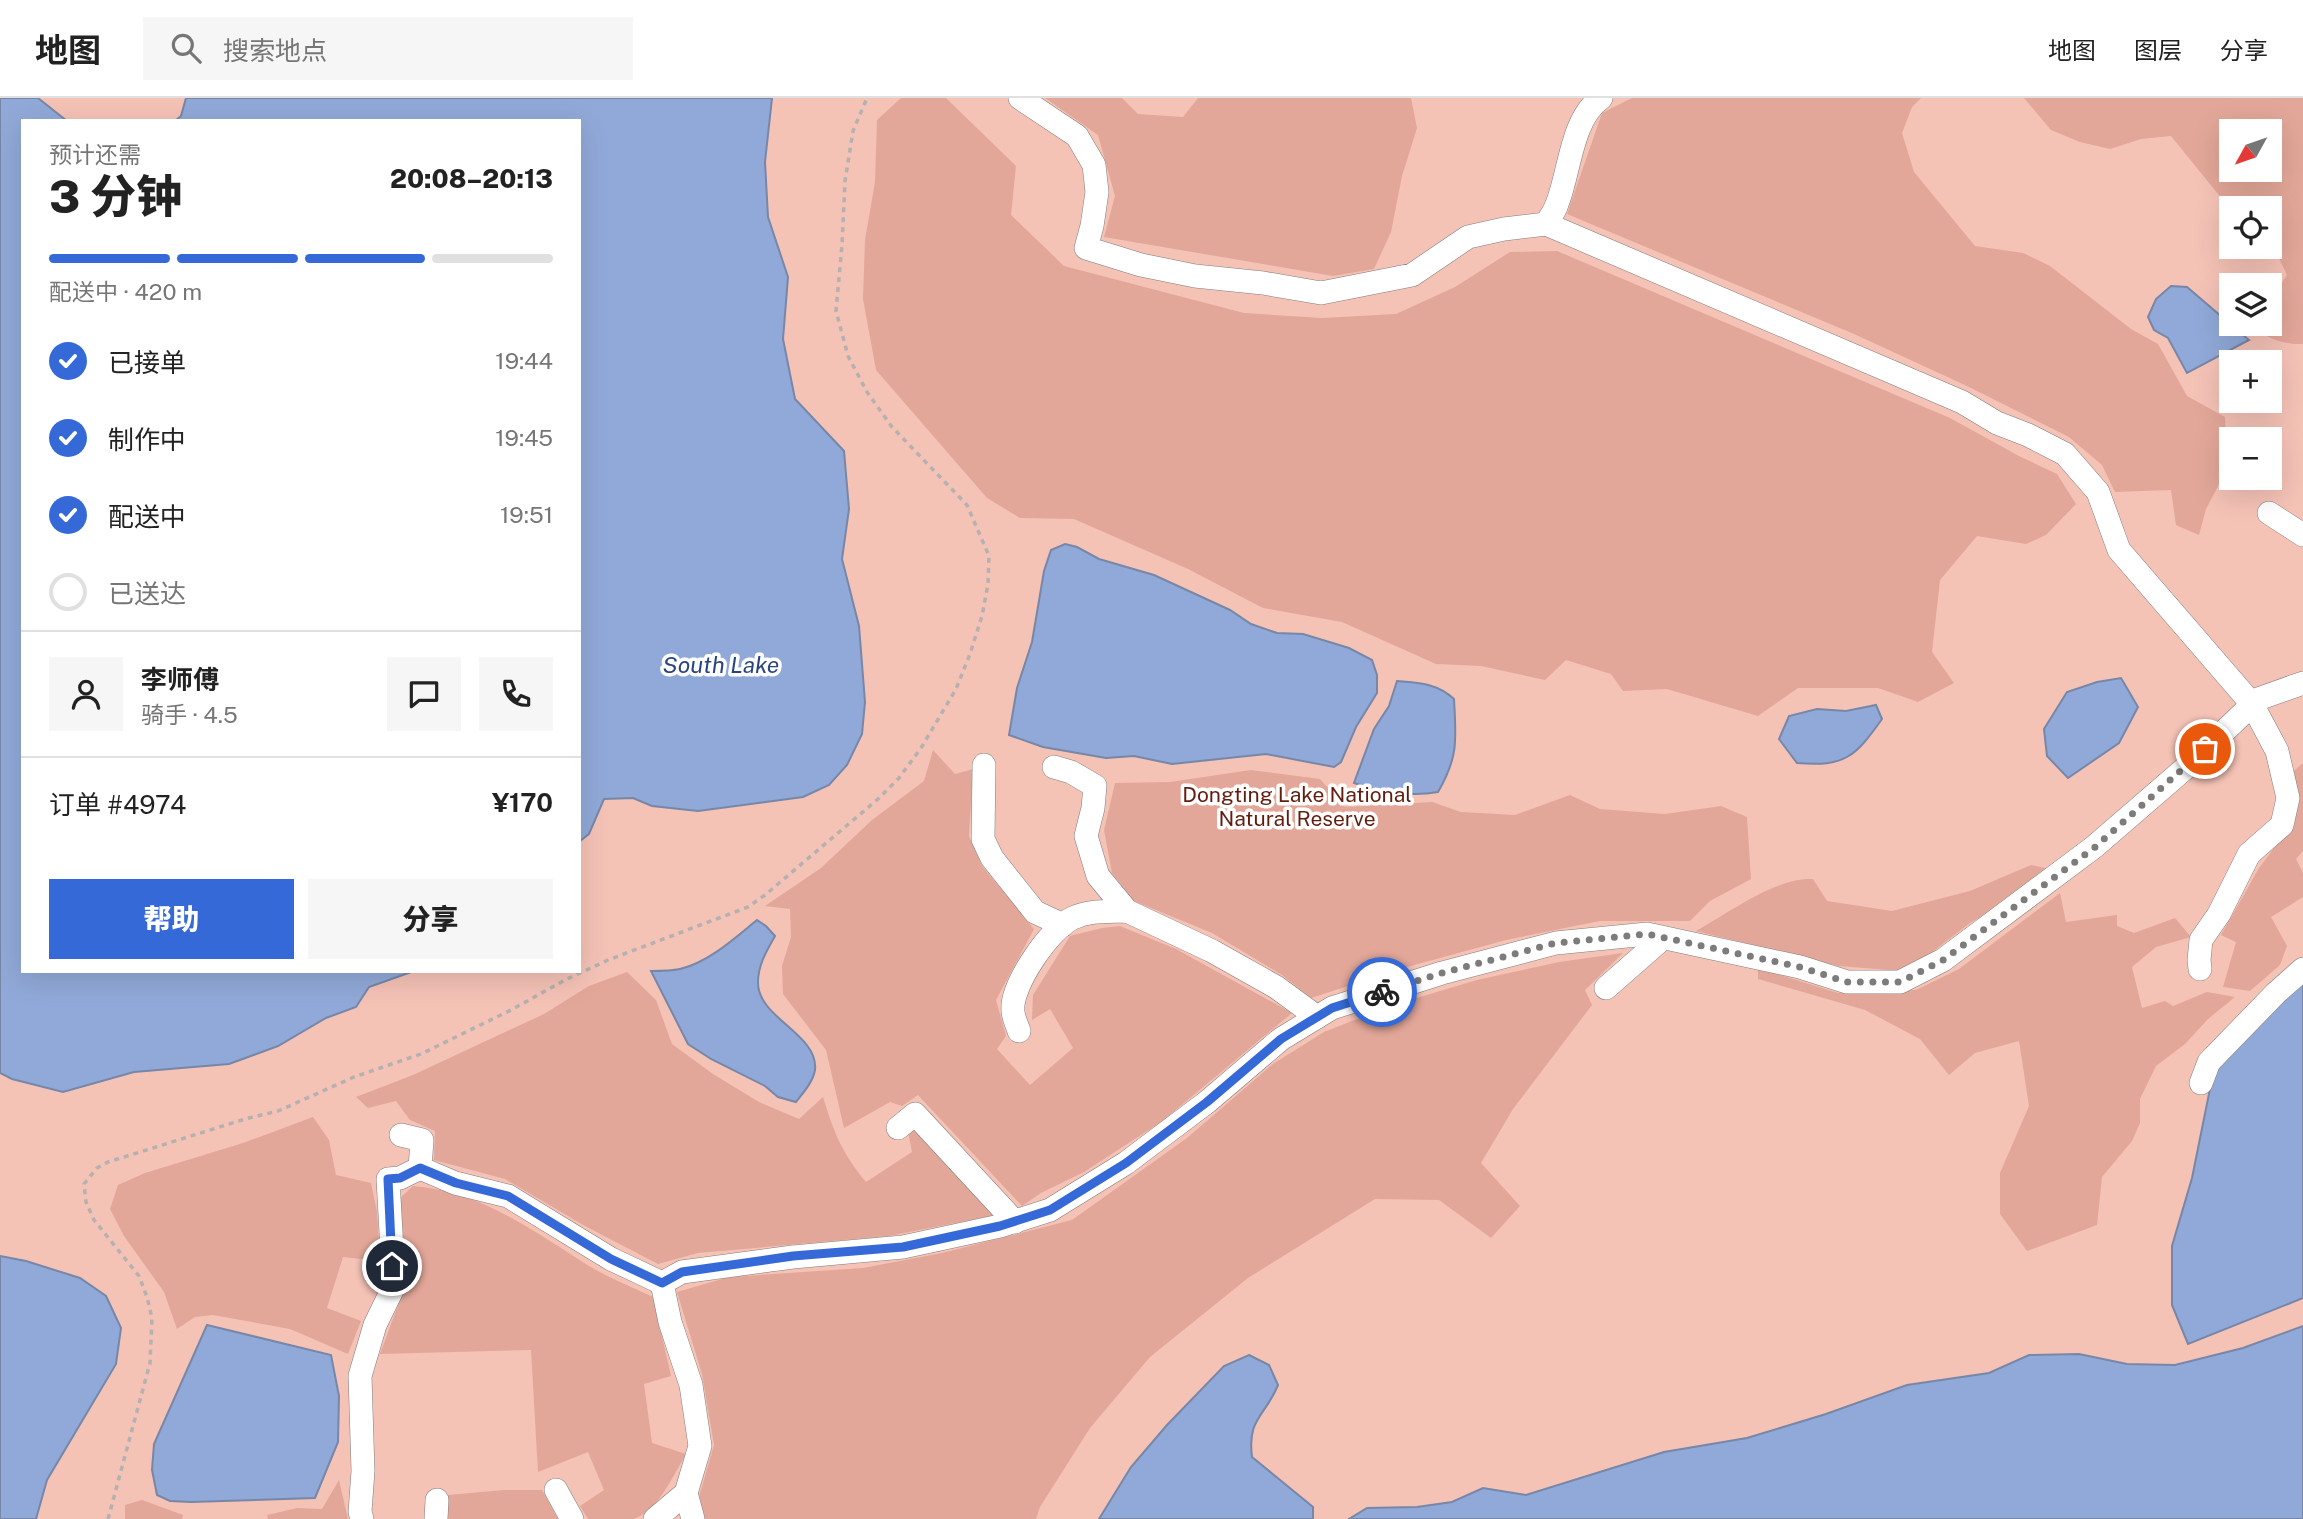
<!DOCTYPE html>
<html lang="zh">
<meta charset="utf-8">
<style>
:root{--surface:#fff;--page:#f6f6f6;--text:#222;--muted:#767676;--line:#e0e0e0;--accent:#3669d8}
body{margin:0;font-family:"Public Sans","Noto Sans SC",sans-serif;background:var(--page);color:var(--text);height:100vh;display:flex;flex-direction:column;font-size:26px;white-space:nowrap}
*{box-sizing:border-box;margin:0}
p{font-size:23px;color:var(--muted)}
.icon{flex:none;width:38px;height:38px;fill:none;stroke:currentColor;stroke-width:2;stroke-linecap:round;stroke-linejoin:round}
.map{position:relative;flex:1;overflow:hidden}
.side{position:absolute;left:21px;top:21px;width:560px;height:854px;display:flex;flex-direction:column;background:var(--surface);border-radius:0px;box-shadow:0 7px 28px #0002}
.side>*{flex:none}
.needle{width:46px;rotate:230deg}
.controls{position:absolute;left:2219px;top:21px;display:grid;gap:14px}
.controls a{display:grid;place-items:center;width:63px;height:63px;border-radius:0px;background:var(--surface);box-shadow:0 7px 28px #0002;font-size:35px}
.pin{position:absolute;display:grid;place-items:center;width:60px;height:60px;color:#fff;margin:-30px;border:4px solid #fff;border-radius:50%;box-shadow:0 2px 7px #0007}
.courier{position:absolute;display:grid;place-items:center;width:70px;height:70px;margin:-35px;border:5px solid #3669d8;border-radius:50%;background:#fff;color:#222;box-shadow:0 2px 9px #0007}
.headline em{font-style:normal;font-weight:800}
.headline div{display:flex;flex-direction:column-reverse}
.headline{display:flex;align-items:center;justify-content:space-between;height:119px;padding:0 28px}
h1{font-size:46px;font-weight:800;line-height:52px}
.bar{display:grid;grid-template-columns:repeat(4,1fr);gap:10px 7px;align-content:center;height:84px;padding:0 28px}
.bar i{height:9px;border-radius:5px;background:var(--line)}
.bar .on{background:var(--accent)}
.bar p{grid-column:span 4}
.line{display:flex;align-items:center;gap:18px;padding:0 28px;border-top:2px solid var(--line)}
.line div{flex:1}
.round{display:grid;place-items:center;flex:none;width:74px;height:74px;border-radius:0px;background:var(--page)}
ol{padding:0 28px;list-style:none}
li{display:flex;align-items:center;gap:21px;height:77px}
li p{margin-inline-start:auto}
li .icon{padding:7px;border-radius:50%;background:var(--accent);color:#fff;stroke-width:4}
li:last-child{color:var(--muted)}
li i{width:38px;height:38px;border:4px solid var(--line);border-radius:50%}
.action{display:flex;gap:14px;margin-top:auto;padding:14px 28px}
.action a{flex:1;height:80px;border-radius:0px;background:var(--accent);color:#fff;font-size:28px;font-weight:800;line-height:80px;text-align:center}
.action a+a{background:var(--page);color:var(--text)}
header{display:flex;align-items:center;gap:42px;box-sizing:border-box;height:98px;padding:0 35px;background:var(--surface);border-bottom:2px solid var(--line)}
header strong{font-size:33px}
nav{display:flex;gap:38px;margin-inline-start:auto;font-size:24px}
.search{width:490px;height:63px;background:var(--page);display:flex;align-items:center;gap:18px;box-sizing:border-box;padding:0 24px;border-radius:0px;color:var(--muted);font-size:26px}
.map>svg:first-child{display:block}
.green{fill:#f5c2b6;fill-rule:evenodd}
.forest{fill:#e2a799;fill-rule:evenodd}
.water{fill:#91a9d8;stroke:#7787a8;stroke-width:2}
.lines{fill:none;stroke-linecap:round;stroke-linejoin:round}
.minor-casing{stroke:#807d7c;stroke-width:24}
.path{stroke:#b4b1b0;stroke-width:3.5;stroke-dasharray:5 5;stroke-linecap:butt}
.minor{stroke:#fff;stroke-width:23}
.done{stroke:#7e7c7b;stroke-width:7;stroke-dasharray:0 12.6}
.route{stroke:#3669d8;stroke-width:9}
.labels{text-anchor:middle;stroke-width:7;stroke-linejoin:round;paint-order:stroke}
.park-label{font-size:21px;fill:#631d0e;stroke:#fff}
.water-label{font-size:23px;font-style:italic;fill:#29447e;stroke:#fff}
</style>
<header>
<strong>地图</strong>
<div class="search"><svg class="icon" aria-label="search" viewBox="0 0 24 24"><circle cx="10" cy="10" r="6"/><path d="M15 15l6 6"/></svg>搜索地点</div>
<nav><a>地图</a><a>图层</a><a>分享</a></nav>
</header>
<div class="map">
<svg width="2303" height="1421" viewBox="0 0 2303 1421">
<rect width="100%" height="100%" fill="#fdf9f8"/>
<!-- green -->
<path class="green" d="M0 0H2303V1421H0ZM23 23H579V873H23ZM2231 33H2270V72H2231ZM2231 110H2270V149H2231ZM2231 187H2270V226H2231ZM2231 264H2270V303H2231ZM2231 341H2270V380H2231Z"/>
<!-- forest -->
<g class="forest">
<path d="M901 0H946L1016 68 1011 117 1064 168 1244 215 1322 220 1396 216 1455 189 1510 154 1557 153 1950 320 2019 358 2057 376 2076 406 2046 437 2026 446 1977 438 1940 482 1932 554 1954 585 1918 604 1878 590H1798L1758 618 1667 591 1623 593 1611 576 1566 562 1545 582 1481 568 1436 566 1342 524 1263 510 1188 471 1074 421 1020 420 987 400 876 272 863 201 865 142 875 84 877 22Z"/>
<path d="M1045 0H1122L1138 16 1183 19 1198 0H1411L1417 30 1402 78 1391 134 1374 171 1333 178 1104 139 1115 98 1098 37Z"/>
<path d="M1632 0H1921L1912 9 1902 35 1914 74 1975 148 2023 155 2050 168 2131 231 2158 246 2187 298 2225 319 2227 361 2218 388 2206 411 2199 437 2176 427 2171 392 2115 394 2102 367 2069 339 1967 288 1854 236 1567 116 1602 15Z"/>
<path d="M2024 0H2303V246C2283 247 2264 239 2248 226H2270V202L2287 177 2270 142V110L2231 112 2171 38 2141 41 2110 51 2080 44 2051 32ZM2231 33H2270V72H2231Z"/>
<path d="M933 652 955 676 973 671 969 738 982 768 1034 831 996 902 1006 938 997 951 1030 987 1073 950 1050 911 1032 922 1033 897 1070 838 1102 830 1120 828 1176 851 1292 915 1161 1024 1084 1074 1041 1095 1022 1108 918 997 902 1008 890 1004 844 1030 826 952 783 896 782 868 791 839 790 811 765 808 821 770 872 722 924 683Z"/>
<path d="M2303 665V753L2296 761 2303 775V799L2271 819 2287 848 2280 867 2250 893 2223 889 2236 844 2221 837 2259 770 2284 737 2298 711 2294 673Z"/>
<path d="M1251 672 1320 681 1345 709 1432 704 1461 714 1515 717 1570 697 1600 711 1665 716 1721 708 1747 719 1751 781 1710 803 1690 823H1600L1506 842 1407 869 1311 900 1282 877 1212 835 1134 803 1112 775 1104 732 1115 685 1170 684Z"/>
<path d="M2031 767 2050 771 2004 805 1970 825 1931 855 1901 873 1839 868 1696 833C1729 815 1776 779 1813 781L1827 803 1892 813 1970 793Z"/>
<path d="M2060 795 2066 824 2117 817V828L2134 835 2175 820 2191 839 2156 849 2132 869 2142 910 2165 903 2173 908 2207 894 2235 899 2208 921 2185 946 2156 968 2140 1001V1025L2132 1043 2102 1079 2097 1127 2027 1153 2000 1116V1075L2029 1008 2019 943 1975 955 1949 977 1920 941 1865 912 1758 881V870L1838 895 1916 892 1959 871Z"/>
<path d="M1623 855 1585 892 1592 907 1513 1011 1481 1065 1520 1108 1491 1140 1439 1102 1375 1101 1248 1180 1150 1259 1090 1330 1040 1409 1036 1421H705L699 1399 714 1347 702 1276 677 1194 729 1179 863 1170 942 1155 1072 1122 1187 1040 1273 966 1324 934 1390 908 1477 882 1559 864Z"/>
<path d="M627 874 656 902 672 946 713 976 759 1004 799 1021 823 999C834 1035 842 1055 866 1084L912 1054 908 1034 915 1029 996 1117 889 1138 698 1155 658 1166 585 1128 505 1081 434 1062 435 1033 410 1022 396 1003 368 1010 356 999 413 977 544 916 589 888Z"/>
<path d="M313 1019 329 1042 336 1077 371 1085 377 1114 380 1163 343 1159 327 1210 361 1223 348 1256 290 1231 213 1217 195 1219 177 1231 164 1194 124 1138 110 1111 118 1087 145 1075 243 1045Z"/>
<path d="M413 1088C481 1093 533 1133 589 1168 609 1180 632 1189 653 1199L671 1278 644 1286 652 1345 686 1356C674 1376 657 1415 633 1421 619 1421 602 1421 588 1421L580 1408 604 1392 588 1354 538 1374 531 1252 380 1256 408 1180 398 1102Z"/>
<path d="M339 1382 348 1421H268L267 1417 297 1410 322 1411Z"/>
<path d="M503 1392H542L558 1421H448V1397Z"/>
<path d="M142 1402 183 1417 182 1421H125V1407Z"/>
</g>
<!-- water -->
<g class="water">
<path d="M0 0H38L67 23H23V873H414L369 889 356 909 326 920 278 948 229 966 134 974 63 994 12 981 0 975Z"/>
<path d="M186 0H772L765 64 768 119 788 179 783 241 795 301 844 353 849 411 842 461 859 528 865 604 862 636 847 667 829 687 803 699 698 713 652 708 633 700 604 701 589 736 579 744V23H175L181 18Z"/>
<path d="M2171 188 2187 189 2249 242 2187 275 2168 240 2154 232 2148 219 2156 201Z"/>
<path d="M1065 446 1077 449 1099 461 1154 477 1230 512 1251 526 1277 535 1303 536 1349 550 1372 562 1377 577V595L1356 629 1341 664 1334 669 1266 656 1172 666 1134 658 1106 660 1043 649 1009 637 1017 590 1032 544 1044 473 1051 452Z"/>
<path d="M2121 580 2138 609 2119 645 2068 680 2047 658 2044 631 2067 594 2097 584Z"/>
<path d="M1397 583C1419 585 1437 585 1454 601 1456 641 1459 658 1438 694 1409 699 1381 694 1354 685L1374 631 1389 608Z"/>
<path d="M1876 607 1882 621C1855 659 1845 669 1797 665L1779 641 1789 618 1817 611 1846 613Z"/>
<path d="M757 822 766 828 775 838C767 852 758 867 758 884 757 920 819 936 815 972 813 984 803 995 796 1004L778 999 765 988 711 961 688 946 651 873C661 873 671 873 680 871 709 864 735 840 757 822Z"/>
<path d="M2303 881V1200L2188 1246 2172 1207V1148L2192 1080 2214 971Z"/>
<path d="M0 1158 26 1163 80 1180 106 1198 121 1230 116 1266 47 1382 36 1421H0Z"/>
<path d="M207 1227 331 1257 339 1298 338 1344 315 1400 191 1404 170 1403 157 1397 152 1372 154 1346Z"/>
<path d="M2303 1228V1421H1349L1367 1410 1417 1409 1452 1404 1483 1390 1526 1397 1664 1354 1747 1340 1826 1316 1907 1287 1989 1275 2029 1257 2079 1256 2127 1266 2175 1267 2243 1250Z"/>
<path d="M1249 1257 1269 1267 1278 1287C1265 1319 1247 1320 1252 1359L1313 1409V1421H1099L1131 1369 1167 1327 1224 1268Z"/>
</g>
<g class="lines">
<defs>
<g id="minor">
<path d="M1020 0 1077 38 1094 67 1097 94 1092 128 1086 150 1141 167 1195 178 1263 185 1321 195 1412 177 1468 139 1504 131 1546 126C1550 119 1555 113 1557 106 1570 74 1571 21 1601 0"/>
<path d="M1546 126 1962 304 1997 325 2028 337 2065 356 2098 394 2119 452 2252 606 2277 653 2288 700 2282 727 2249 756 2219 816 2201 842 2199 862 2200 871"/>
<path d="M2269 415 2303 437"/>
<path d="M984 667 983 741 992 760 1035 814 1063 827"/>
<path d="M1054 669 1071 674 1095 688 1093 710 1086 738 1098 778 1127 813 1212 853 1276 889 1317 919"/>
<path d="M1606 890 1663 840"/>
<path d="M1019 933C1017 927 1013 919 1013 913 1010 888 1051 829 1073 820 1090 812 1108 814 1127 813"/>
<path d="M2201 985 2209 964 2276 895 2303 871"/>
<path d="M898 1030 915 1016 1015 1124"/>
<path d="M401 1037 422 1042 420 1070 455 1085 508 1098 611 1161 662 1185"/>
<path d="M556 1392 572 1421"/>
<path d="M686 1395 693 1421"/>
<path d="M362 1421 360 1414 363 1373 360 1278 375 1227 394 1188 388 1081 400 1080 420 1070"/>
<path d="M436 1421 437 1402"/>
<path d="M655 1421 686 1395 700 1348 691 1287 670 1224 662 1185 682 1174 793 1159 903 1149 1000 1128 1050 1112 1126 1065 1207 1004 1281 941 1332 910 1442 875 1556 845 1647 836 1800 869 1847 884H1900L1943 862 2094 749 2190 666 2258 601 2303 585"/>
</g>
</defs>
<!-- minor casing -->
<use href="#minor" class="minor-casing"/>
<!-- path -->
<path class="path" d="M108 1421 150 1265 152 1220 147 1199 139 1178 94 1122 86 1104 84 1086 97 1070 108 1064 245 1021 278 1013 354 979 421 956 511 912 565 882 608 862 748 809 765 797 878 701 899 680 921 650 956 591 970 556 982 518 988 486 989 458 967 407 892 329 867 294 848 258 836 213 842 147 845 83 853 33 867 0"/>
<!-- minor -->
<use href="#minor" class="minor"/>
</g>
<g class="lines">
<!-- done -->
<path class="done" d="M1382 894 1442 875 1556 845 1647 836 1800 869 1847 884H1900L1943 862 2094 750 2205 651"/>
<!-- route -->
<path class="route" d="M392 1168 388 1081 400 1080 420 1070 456 1085 508 1098 611 1161 662 1185 682 1174 793 1158 903 1149 1000 1128 1050 1112 1126 1065 1207 1004 1281 941 1332 910 1382 894"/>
</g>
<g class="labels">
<!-- park labels -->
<g class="park-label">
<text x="1297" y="704">Dongting Lake National<tspan x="1297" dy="24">Natural Reserve</tspan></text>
</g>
<!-- water labels -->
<g class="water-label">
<text x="721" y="575">South Lake</text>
</g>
</g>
</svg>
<div class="controls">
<a><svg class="needle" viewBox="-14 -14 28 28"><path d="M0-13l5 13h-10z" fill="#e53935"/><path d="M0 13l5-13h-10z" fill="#767676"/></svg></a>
<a><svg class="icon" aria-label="locate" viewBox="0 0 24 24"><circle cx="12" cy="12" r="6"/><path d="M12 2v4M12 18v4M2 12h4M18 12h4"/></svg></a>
<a><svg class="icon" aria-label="layers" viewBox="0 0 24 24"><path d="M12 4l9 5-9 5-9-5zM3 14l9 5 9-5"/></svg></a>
<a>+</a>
<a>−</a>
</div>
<div class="pin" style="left:2205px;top:651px;background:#ea580c"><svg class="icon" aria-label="bag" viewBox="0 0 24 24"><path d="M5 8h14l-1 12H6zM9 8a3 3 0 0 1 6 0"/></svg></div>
<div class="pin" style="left:392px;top:1168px;background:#1f2937"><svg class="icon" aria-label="home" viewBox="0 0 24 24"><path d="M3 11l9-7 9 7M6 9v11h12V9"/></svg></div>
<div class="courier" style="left:1382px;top:894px"><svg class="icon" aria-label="bike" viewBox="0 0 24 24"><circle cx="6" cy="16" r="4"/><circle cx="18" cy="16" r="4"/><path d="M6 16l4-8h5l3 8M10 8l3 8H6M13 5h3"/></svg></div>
<section class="side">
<div class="headline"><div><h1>3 分钟</h1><p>预计还需</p></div><em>20:08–20:13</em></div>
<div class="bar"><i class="on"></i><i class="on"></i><i class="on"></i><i></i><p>配送中 · 420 m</p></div>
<ol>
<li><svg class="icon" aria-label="check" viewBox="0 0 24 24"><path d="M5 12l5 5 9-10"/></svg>已接单<p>19:44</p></li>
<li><svg class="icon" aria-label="check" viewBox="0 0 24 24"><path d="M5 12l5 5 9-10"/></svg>制作中<p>19:45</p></li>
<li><svg class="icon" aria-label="check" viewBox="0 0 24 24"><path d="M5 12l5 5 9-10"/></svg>配送中<p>19:51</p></li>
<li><i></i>已送达</li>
</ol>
<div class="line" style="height:126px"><a class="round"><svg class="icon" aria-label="person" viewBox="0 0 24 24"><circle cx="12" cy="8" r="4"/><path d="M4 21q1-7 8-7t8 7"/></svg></a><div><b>李师傅</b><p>骑手 · 4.5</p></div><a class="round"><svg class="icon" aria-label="chat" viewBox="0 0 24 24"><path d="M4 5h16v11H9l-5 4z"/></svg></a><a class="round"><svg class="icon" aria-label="phone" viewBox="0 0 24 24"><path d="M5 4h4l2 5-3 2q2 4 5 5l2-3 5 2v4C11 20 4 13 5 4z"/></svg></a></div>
<div class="line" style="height:91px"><div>订单 #4974</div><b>¥170</b></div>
<div class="action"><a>帮助</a><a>分享</a></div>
</section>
</div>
